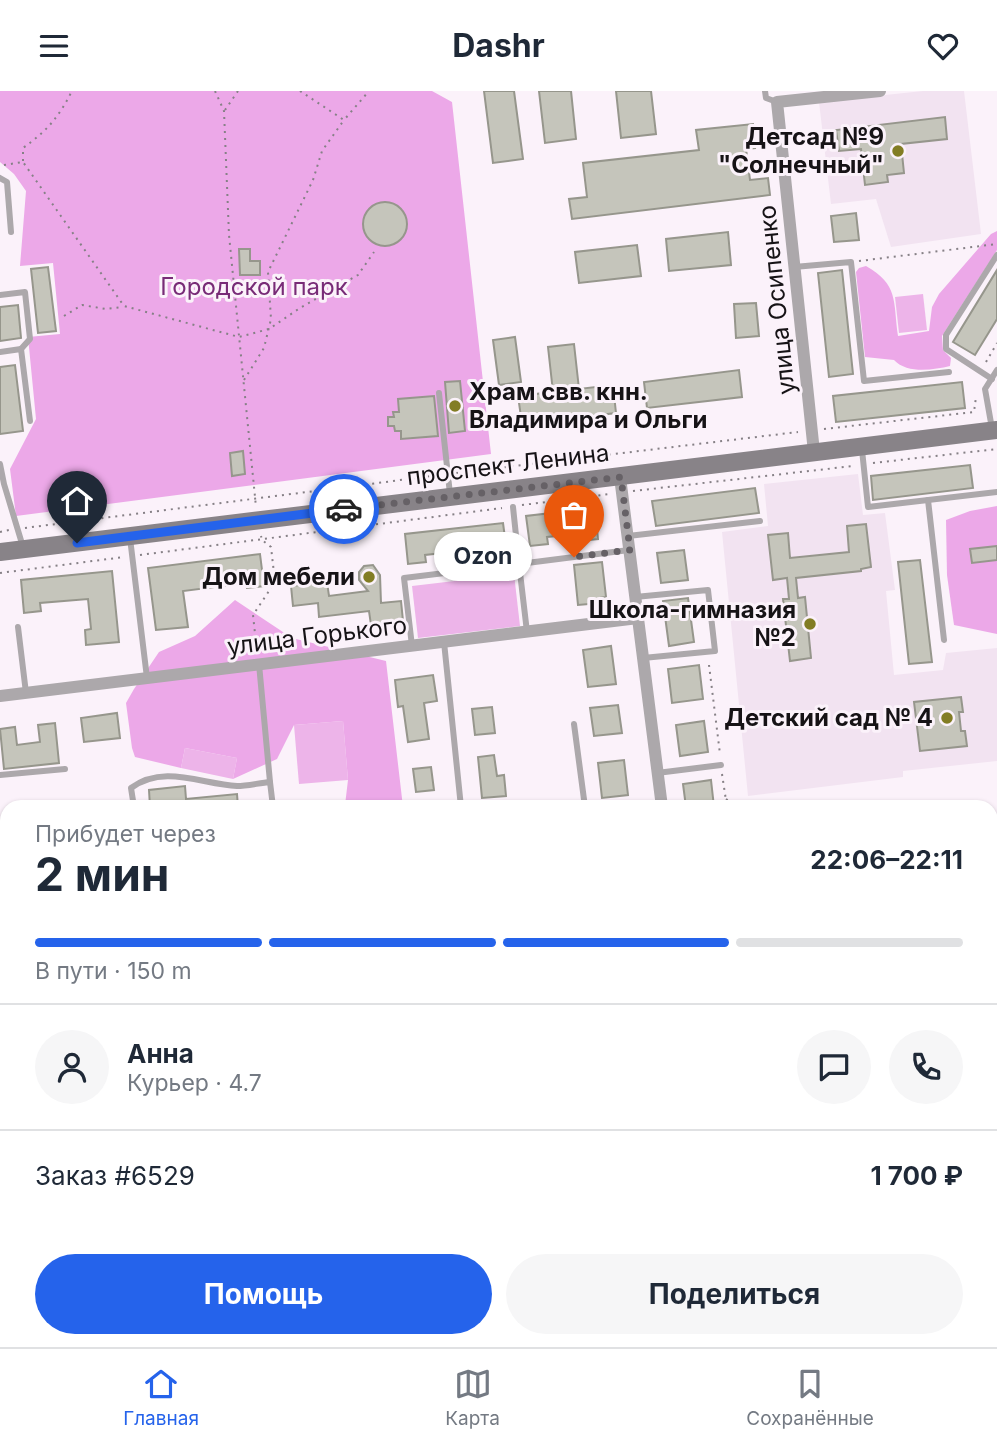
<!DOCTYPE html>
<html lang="ru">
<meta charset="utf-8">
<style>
:root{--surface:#fff;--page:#f6f6f7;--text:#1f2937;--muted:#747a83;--line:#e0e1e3;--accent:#2563eb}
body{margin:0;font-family:Inter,sans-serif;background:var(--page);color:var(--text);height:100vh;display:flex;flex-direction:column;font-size:26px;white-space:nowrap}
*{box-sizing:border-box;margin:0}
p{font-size:23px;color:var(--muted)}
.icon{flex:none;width:38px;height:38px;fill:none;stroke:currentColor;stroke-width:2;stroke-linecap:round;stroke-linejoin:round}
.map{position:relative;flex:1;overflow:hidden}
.panel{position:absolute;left:0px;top:709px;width:998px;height:548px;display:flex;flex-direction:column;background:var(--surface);border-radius:21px 21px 0 0;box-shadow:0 2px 5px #0004}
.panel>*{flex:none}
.pin{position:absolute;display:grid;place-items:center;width:60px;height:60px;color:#fff;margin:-72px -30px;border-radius:50% 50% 50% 0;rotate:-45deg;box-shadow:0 0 7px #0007}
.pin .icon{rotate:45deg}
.courier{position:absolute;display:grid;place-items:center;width:70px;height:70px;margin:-35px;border:5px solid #2563eb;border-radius:50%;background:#fff;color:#222;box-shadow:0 2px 9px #0007}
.bubble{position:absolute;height:49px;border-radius:24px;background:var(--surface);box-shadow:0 2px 5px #0004;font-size:23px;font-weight:700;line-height:49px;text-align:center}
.summary em{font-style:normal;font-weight:700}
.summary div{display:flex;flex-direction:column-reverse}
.summary{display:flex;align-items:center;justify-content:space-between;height:119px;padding:0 35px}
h1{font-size:46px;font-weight:700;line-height:52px}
.bar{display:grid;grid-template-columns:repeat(4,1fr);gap:10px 7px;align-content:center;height:84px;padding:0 35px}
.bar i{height:9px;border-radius:5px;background:var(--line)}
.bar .active{background:var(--accent)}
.bar p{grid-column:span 4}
.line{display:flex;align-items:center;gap:18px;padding:0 35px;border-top:2px solid var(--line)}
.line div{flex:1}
.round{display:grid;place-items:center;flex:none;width:74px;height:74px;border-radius:37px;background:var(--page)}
.button{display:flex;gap:14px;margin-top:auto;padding:14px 35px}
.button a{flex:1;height:80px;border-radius:42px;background:var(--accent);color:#fff;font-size:28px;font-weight:700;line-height:80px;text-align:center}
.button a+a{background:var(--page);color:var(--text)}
header{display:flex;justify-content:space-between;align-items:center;height:91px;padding:0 35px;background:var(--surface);font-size:32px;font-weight:700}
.menu{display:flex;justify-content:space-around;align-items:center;height:98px;border-top:2px solid var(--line);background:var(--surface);font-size:19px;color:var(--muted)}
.menu a{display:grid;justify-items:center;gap:4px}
.menu .active{color:var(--accent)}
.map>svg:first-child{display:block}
.built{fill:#f2e3f1}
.green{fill:#edb4e9}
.forest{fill:#eca8e8}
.water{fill:#d895d4}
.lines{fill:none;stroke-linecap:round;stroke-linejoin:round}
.stream{stroke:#d895d4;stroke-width:3.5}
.building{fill:#c5c5bb;stroke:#96968c;stroke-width:2}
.path{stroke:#868086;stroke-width:2;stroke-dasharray:2 5;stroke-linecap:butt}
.lane{stroke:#aca8ab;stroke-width:6}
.street{stroke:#aca8ab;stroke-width:12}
.secondary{stroke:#888388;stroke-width:18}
.rail-casing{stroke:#817b81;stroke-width:6}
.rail{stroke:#fbf2fa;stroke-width:3.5;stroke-dasharray:10;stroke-linecap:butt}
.done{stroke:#666166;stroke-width:7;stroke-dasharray:0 12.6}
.route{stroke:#2563eb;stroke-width:9}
.poi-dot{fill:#827d24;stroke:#fbf2fa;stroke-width:2.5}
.labels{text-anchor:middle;stroke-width:6;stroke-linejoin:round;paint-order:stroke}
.poi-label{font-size:24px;font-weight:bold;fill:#161316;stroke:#fbf2fa;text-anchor:end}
.park-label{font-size:24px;fill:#782b77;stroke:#fbf2fa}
.street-label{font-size:24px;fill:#161316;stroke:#fbf2fa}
</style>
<header><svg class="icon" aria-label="menu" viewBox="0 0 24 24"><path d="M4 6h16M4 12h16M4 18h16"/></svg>Dashr<svg class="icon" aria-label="heart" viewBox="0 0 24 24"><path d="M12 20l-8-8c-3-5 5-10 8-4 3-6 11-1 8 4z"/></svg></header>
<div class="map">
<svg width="997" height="1256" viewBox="0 0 997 1256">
<rect width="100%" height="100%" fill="#fbf2fa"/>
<!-- built -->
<g class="built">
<path d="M923 0H964L981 143 891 156 876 108 831 113 819 11Z"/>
<path d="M858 383 863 424 885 422 895 499 886 500 894 584 943 579 946 562 997 557V670L903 680V686L748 705 722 441 768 435 764 393Z"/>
</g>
<!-- green -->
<g class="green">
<path d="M923 203 927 239 899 242 895 206Z"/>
<path d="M514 483 520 535 418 547 412 495Z"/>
<path d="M343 630 348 689 299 693 294 634Z"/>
<path d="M185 657 237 667 233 688 181 677Z"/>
<path d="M997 990V1090L991 1091 990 991Z"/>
<path d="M7 1134V1231L0 1232V1135Z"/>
</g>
<!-- forest -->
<g class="forest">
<path d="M0 0H432L452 11 491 363 16 425 10 378 36 328 28 246 60 243 53 172 20 175 26 100 14 83 0 71Z"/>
<path d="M997 140V159L942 245 943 259 951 267 950 275C933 279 907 283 894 269L865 266 856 181 859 177 866 175C899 194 893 210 898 245L929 240 932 216 939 203 991 143Z"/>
<path d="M997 415V543L954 534 947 484 946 429 970 420Z"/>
<path d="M235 509 292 547 386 570 403 716 345 714 348 689 343 630 294 634 277 668 233 688 237 667 185 657 181 677 135 666 132 657 126 612 134 598 159 561 195 545Z"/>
<path d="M997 850V990L991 991 990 852Z"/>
<path d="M997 1096V1173L991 1172 990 1097Z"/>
<path d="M7 1239V1250H990L991 1245 997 1246V1256H0V1240Z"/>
</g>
<!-- water -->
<path class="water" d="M0 1044H7V1125L0 1126Z"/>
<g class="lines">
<!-- stream -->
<path class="stream" d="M990 898H997"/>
</g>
<!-- building -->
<g class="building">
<path d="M484 0H514L523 68 493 72Z"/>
<path d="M539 0H571L576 48 545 52Z"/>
<path d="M616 0H651L656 43 621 47Z"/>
<path d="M945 26 947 48 901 53 904 82 887 84 888 91 865 94 861 58 839 60 836 39Z"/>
<path d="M753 33 755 57 746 58 750 89 768 87 770 104 572 128 569 108 587 106 583 72 699 59 696 39Z"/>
<circle cx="385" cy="133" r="22"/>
<path d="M856 122 859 149 834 151 831 125Z"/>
<path d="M728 141 731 174 669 180 666 148Z"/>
<path d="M637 154 641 185 579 192 575 161Z"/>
<path d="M239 158H250V170H260V184H240Z"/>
<path d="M48 176 56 240 38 242 31 178Z"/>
<path d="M842 179 853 283 829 286 818 182Z"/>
<path d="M997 179V228L975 264 953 251Z"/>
<path d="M756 212 759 245 736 247 734 213Z"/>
<path d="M18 214 21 247 0 250V216Z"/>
<path d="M515 246 521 291 499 294 493 249Z"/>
<path d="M574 253 579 298 613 294 616 322 522 333 518 305 553 301 548 256Z"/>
<path d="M15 274 23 340 0 343V276Z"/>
<path d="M739 279 742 306 647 317 644 291Z"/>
<path d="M460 290 465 340 449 342 445 291Z"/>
<path d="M962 291 965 317 836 331 833 305Z"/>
<path d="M434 305 438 345 401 348V340H395L394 335H388V326H394L393 321H399L398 308Z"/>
<path d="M243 360 245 383 232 385 230 362Z"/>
<path d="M970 374 973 397 873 409 871 385Z"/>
<path d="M755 397 759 422 656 435 652 410Z"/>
<path d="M595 417 598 448 580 450 579 443 547 446 548 453 530 455 526 425Z"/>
<path d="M503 432 507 462 489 465V457L425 464 426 471 408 473 405 443Z"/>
<path d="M866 433 871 476 861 478V480L796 487 798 507 805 506 811 567 790 570 783 508H789L787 487 773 489 768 444 788 442 790 467 849 461 847 435Z"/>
<path d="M997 455V469L972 472 970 458Z"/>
<path d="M684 459 688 489 661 492 657 462Z"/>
<path d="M260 463 264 495 247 497 246 492 183 500 188 536 156 539 148 477Z"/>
<path d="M920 469 932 571 909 573 898 471Z"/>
<path d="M602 471 606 506 599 507 600 512 578 514 574 474Z"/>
<path d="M373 474 380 484 381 512 401 510 403 530 371 534 369 520 319 526 318 512 293 515 291 495 327 491 329 505 368 500 359 489V481L364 475Z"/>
<path d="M112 480 119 551 86 554 85 539 91 538 88 508 40 512 41 520 24 522 21 489Z"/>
<path d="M688 507 694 551 669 555 663 510Z"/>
<path d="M611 555 616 593 588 596 583 559Z"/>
<path d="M699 574 703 608 672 612 668 578Z"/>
<path d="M433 584 437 610 424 612 429 648 408 651 403 615 398 616 395 589Z"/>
<path d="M961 606 963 621H959L961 640H965L967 655 920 660 914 611Z"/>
<path d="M618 614 622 642 594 645 590 617Z"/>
<path d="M492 616 495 642 475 644 472 618Z"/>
<path d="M117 622 120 647 84 651 81 627Z"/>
<path d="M704 630 708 661 680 665 676 634Z"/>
<path d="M55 632 59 672 4 678 0 638 15 636 17 654 40 651 38 634Z"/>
<path d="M494 664 497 685 504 684 506 705 482 707 478 666Z"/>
<path d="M624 669 628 704 602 707 598 672Z"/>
<path d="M431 676 434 699 416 701 413 678Z"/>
<path d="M711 689 714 716H686L683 693Z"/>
<path d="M185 695 186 708 237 703 238 716H150L149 699Z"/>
</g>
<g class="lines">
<!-- path -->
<g class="path">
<path d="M215 0 224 20 229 144 256 416"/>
<path d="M300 0 344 29 369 0"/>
<path d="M225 19 238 0"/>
<path d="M23 70V57C48 39 58 27 72 0"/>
<path d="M4 74 23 71 124 215 239 246 269 238 300 217 358 184 374 161"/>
<path d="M859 170 997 153"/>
<path d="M64 225 82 214 106 218 123 216"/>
<path d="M986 271 997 252"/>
<path d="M244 289 264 257 271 228 268 181 313 89 322 60 344 29"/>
<path d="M824 338 974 321 976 306"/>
<path d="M873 372 997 358"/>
<path d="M456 382 798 341"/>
<path d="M633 400 853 375"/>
<path d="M522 414 610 403"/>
<path d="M25 437 440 384"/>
<path d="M0 441 9 439"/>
<path d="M140 464 502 417"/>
<path d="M0 482 124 466"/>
<path d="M257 561 253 524 275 491 271 456 262 449 261 445"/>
<path d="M709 574 720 663"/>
<path d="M722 683 727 716"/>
<path d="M726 708 738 716"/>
<path d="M990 779 997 778"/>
<path d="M990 944 997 939"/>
<path d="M990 1133H997"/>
<path d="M845 1250 849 1256"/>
<path d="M0 1251 18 1250"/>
<path d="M609 1256 612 1250"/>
<path d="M701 1256V1250"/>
</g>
<!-- lane -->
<g class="lane">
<path d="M765 0 766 7 777 11"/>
<path d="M0 87 7 91 11 141"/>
<path d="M794 176 851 171 864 290 949 281"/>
<path d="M0 204 25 201 30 248 21 258"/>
<path d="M0 261 21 258 30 330"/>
<path d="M992 288 946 258V244L997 164"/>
<path d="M439 302 450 403"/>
<path d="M991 332 985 298 997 279"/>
<path d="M862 359 868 416 997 401"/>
<path d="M0 373 4 393 23 456"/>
<path d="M928 409 944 549"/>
<path d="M628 445 760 430"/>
<path d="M130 447 147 587"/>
<path d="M635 506 708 499 715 560 643 567"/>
<path d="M18 536 26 602"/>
<path d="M527 541 519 473 629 459"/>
<path d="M444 551 461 716"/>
<path d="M412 555 404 487 519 473 513 416"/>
<path d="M259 573 270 691"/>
<path d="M574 633 585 716"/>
<path d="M657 682 721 674"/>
<path d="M0 684 65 678"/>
<path d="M134 716 131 697C164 673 201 693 237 695 247 695 259 692 270 691L273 716"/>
<path d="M990 736 997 735"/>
<path d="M0 768 7 767"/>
<path d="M990 1047 997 1046"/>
<path d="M0 1185 7 1184"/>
</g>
<!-- street -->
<g class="street">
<path d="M814 361 777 11 880 0"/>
<path d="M620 386 662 716"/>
<path d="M0 605 638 527"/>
</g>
<!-- secondary -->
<g class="secondary">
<path d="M0 461 997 339"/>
<path d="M990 804 997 803"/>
<path d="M0 925 7 924"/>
</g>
<defs>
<g id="rail">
<path d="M990 832 997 831"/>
<path d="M0 1001 7 999"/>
</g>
</defs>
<!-- rail casing -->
<use href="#rail" class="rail-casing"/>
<!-- rail -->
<use href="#rail" class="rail"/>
</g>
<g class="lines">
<!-- done -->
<path class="done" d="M344 418 621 386 630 459 574 466"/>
<!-- route -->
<path class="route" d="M77 452 344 418"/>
</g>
<!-- markers -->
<g class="poi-dot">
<circle cx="898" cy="60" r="7"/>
<circle cx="455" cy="315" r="7"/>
<circle cx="369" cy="486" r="7"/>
<circle cx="810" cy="533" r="7"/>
<circle cx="947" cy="627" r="7"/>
</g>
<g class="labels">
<!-- poi labels -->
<g class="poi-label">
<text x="884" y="54">Детсад №9<tspan x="884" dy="28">"Солнечный"</tspan></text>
<text x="469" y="309" text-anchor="start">Храм свв. кнн.<tspan x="469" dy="28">Владимира и Ольги</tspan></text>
<text x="355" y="494">Дом мебели</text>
<text x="796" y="527">Школа-гимназия<tspan x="796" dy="28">№2</tspan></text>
<text x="933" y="635">Детский сад № 4</text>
</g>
<!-- park labels -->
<g class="park-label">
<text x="254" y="204">Городской парк</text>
</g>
<!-- street labels -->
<g class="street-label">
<text transform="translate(777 209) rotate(-96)" y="8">улица Осипенко</text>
<text transform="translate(508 374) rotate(-7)" y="8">проспект Ленина</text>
<text transform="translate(317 545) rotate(-7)" y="8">улица Горького</text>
</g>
</g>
</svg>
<div class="pin" style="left:574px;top:466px;background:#ea580c"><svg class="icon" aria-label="bag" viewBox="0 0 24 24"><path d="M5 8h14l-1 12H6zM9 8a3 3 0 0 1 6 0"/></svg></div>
<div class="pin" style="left:77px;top:452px;background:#1f2937"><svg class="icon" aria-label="home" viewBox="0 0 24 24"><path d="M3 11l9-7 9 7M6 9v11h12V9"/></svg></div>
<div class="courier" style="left:344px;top:418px"><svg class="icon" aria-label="car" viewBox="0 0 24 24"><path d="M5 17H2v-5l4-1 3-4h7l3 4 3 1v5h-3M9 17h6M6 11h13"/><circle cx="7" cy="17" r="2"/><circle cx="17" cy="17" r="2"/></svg></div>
<div class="bubble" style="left:434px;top:441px;width:98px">Ozon</div>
<section class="panel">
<div class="summary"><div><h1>2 мин</h1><p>Прибудет через</p></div><em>22:06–22:11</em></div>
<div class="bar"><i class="active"></i><i class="active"></i><i class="active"></i><i></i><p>В пути · 150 m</p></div>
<div class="line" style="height:126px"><a class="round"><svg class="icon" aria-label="person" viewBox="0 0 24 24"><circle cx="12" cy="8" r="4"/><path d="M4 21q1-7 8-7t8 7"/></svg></a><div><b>Анна</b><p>Курьер · 4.7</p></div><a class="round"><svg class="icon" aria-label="chat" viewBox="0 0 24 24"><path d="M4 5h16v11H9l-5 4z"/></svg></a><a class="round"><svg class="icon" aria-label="phone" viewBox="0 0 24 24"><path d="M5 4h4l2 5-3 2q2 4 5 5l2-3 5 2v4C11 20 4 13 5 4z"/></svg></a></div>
<div class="line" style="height:91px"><div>Заказ #6529</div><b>1 700 ₽</b></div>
<div class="button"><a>Помощь</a><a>Поделиться</a></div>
</section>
</div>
<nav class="menu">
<a class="active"><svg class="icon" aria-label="home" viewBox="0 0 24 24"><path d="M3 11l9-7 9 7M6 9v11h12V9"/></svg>Главная</a>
<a><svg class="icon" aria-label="map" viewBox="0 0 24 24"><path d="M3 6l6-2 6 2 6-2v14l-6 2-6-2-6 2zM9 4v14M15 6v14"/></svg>Карта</a>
<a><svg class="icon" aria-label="saved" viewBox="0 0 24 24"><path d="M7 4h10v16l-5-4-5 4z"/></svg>Сохранённые</a>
</nav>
